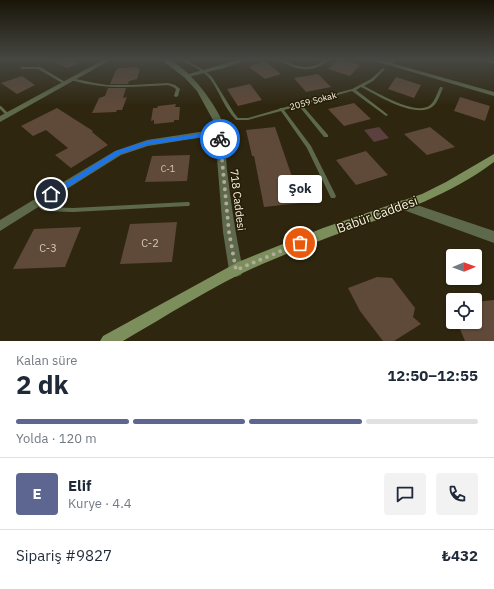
<!DOCTYPE html>
<html lang="tr">
<meta charset="utf-8">
<style>
:root{--surface:#fff;--page:#f2f2f3;--text:#1f2937;--muted:#747a83;--line:#e0e1e3;--accent:#5c6690}
body{margin:0;font-family:"IBM Plex Sans",sans-serif;background:var(--page);color:var(--text);height:100vh;display:flex;flex-direction:column;font-size:15px;white-space:nowrap}
*{box-sizing:border-box;margin:0}
p{font-size:13px;color:var(--muted)}
.icon{flex:none;width:22px;height:22px;fill:none;stroke:currentColor;stroke-width:2;stroke-linecap:round;stroke-linejoin:round}
.map{position:relative;height:341px;overflow:hidden}
.drawer{display:flex;flex-direction:column;background:var(--surface);flex:1}
.drawer>*{flex:none}
.needle{width:26px;rotate:89deg}
.controls{position:absolute;left:446px;top:249px;display:grid;gap:8px}
.controls a{display:grid;place-items:center;width:36px;height:36px;border-radius:4px;background:var(--surface);box-shadow:0 1px 3px #0004;font-size:20px}
.pin{position:absolute;display:grid;place-items:center;width:34px;height:34px;color:#fff;margin:-17px;border:2px solid #fff;border-radius:50%;box-shadow:0 1px 4px #0007}
.courier{position:absolute;display:grid;place-items:center;width:40px;height:40px;margin:-20px;border:3px solid #1a73e8;border-radius:50%;background:#fff;color:#222;box-shadow:0 1px 5px #0007}
.bubble{position:absolute;height:28px;border-radius:4px;background:var(--surface);box-shadow:0 1px 3px #0004;font-size:13px;font-weight:700;line-height:28px;text-align:center}
.overview em{font-style:normal;font-weight:700}
.overview div{display:flex;flex-direction:column-reverse}
.overview{display:flex;align-items:center;justify-content:space-between;height:68px;padding:0 16px}
h1{font-size:26px;font-weight:700;line-height:30px}
.bar{display:grid;grid-template-columns:repeat(4,1fr);gap:6px 4px;align-content:center;height:48px;padding:0 16px}
.bar i{height:5px;border-radius:3px;background:var(--line)}
.bar .current{background:var(--accent)}
.bar p{grid-column:span 4}
.line{display:flex;align-items:center;gap:10px;padding:0 16px;border-top:1px solid var(--line)}
.line div{flex:1}
.round{display:grid;place-items:center;flex:none;width:42px;height:42px;border-radius:4px;background:var(--page)}
.map>svg:first-child{display:block}
.green{fill:#5c403f}
.building{fill:#5f4939}
.lines{fill:none;stroke-linecap:round;stroke-linejoin:round}
.service{fill:#5d694a;fill-rule:evenodd}
.minor{fill:#5d694a;fill-rule:evenodd}
.tertiary{fill:#5d694a;fill-rule:evenodd}
.secondary{fill:#7b8e5b;fill-rule:evenodd}
.route{fill:#1a73e8}
.done{stroke:#b1ab99;stroke-width:4;stroke-dasharray:0 7.2}
.labels{text-anchor:middle;stroke-width:3;stroke-linejoin:round;paint-order:stroke}
.far-street-label{font-size:9px;fill:#f7f2e4;stroke:#251d05}
.number-label{font-size:9px;fill:#d1c8b9}
.street-label{font-size:11px;fill:#f7f2e4;stroke:#251d05}
.near-number-label{font-size:11px;fill:#d1c8b9}
.near-street-label{font-size:13px;fill:#f7f2e4;stroke:#251d05}
</style>
<div class="map">
<svg width="494" height="341" viewBox="0 0 494 341">
<rect width="100%" height="100%" fill="#2e260f"/>
<!-- green -->
<path class="green" d="M379 127 389 138 374 142 364 130Z"/>
<!-- building -->
<g class="building">
<path d="M49 59H70L79 63 67 68Z"/>
<path d="M339 59 360 65 350 76 328 69Z"/>
<path d="M264 61 281 74 265 79 249 67Z"/>
<path d="M138 67V69H140L137 79 129 81 128 84H110L116 70 119 68Z"/>
<path d="M318 74 331 87 306 92 294 78Z"/>
<path d="M22 76 35 85 17 94 1 83Z"/>
<path d="M396 77 421 85 414 98 388 89Z"/>
<path d="M250 84 262 100 238 106 227 89Z"/>
<path d="M108 88H126L123 98 127 97 122 110H117L116 112 92 113 99 98 105 96Z"/>
<path d="M460 97 490 106 485 121 454 111Z"/>
<path d="M354 103 371 119 344 126 328 109Z"/>
<path d="M176 104 175 107H180L179 120H174V122L154 124V120L151 121 153 108H157L158 106Z"/>
<path d="M57 108 93 131 92 132 108 145 71 168 55 155 68 148 46 130 33 136 21 126Z"/>
<path d="M275 127 301 203 264 207 254 156H252L246 130Z"/>
<path d="M430 127 455 147 427 155 404 134Z"/>
<path d="M366 151 388 175 356 185 336 160Z"/>
<path d="M190 155 187 181 145 182 152 156Z"/>
<path d="M177 222 172 262 120 264 130 224Z"/>
<path d="M81 227 65 267 13 269 34 229Z"/>
<path d="M377 277 392 278 415 308 413 317 421 324 394 341H383L360 311 348 288Z"/>
<path d="M494 300V341H465L457 322H475V302Z"/>
</g>
<g class="lines">
<!-- service -->
<g class="service">
<path d="M181 59H184L205 71 212 77 234 113 238 118H248L279 109 280 108H282L297 104 298 103H300L352 89 371 79 383 68 385 69 373 81 364 86C378 93 414 115 429 106 435 102 437 93 440 87H442L443 88C440 94 438 103 432 107 415 119 377 95 361 87L356 90 387 114 388 115 386 116 352 91 302 105 328 135V137H324L299 106 284 110 311 146 336 196 335 198H331L307 148 281 111 248 120H236C224 108 220 92 210 79 203 70 190 65 181 60Z"/>
<path d="M277 59C282 59 285 61 289 63 304 69 313 69 325 59H329C313 75 295 70 277 59Z"/>
<path d="M21 67H40L67 83 64 84 38 69H21Z"/>
<path d="M71 78 95 83 107 85H132L168 83 175 85 180 89 178 96 176 97 174 96 176 89 173 87 168 85C133 87 104 90 71 80Z"/>
<path d="M0 106H1L9 114V116H7L0 109Z"/>
<path d="M36 201H40L46 207 73 208 187 202H189L190 204 189 206H187L73 212 45 211C41 210 37 206 35 203Z"/>
</g>
<!-- minor -->
<g class="minor">
<path d="M105 59H112L0 122V116Z"/>
<path d="M241 59H250L224 68 188 77 182 76Z"/>
<path d="M389 59H395L390 65H386L385 64Z"/>
<path d="M479 59 494 60V64L480 60Z"/>
<path d="M219 129 222 130 223 132 222 134 148 146 121 155 0 231V220L115 151 147 140Z"/>
<path d="M402 200 494 231V243L398 208 396 205 398 202Z"/>
</g>
<!-- tertiary -->
<g class="tertiary">
<path d="M160 59C181 56 215 103 222 121 226 132 226 157 227 170 231 204 236 237 243 270L241 275 236 277 231 275 229 270 223 232 214 122 197 91 184 77Z"/>
<path d="M368 59H377L494 92V96Z"/>
</g>
<!-- secondary -->
<path class="secondary" d="M494 154V162C450 195 400 212 349 230 323 239 298 249 272 260 220 281 172 313 123 341H100L103 336 238 262 323 228 422 194 446 182Z"/>
</g>
<!-- sky -->
<linearGradient id="sky" x2="0" y2="1"><stop stop-color="#191508"/><stop offset="0.56" stop-color="#464742"/><stop offset="1" stop-color="#464742" stop-opacity="0"/></linearGradient>
<rect width="494" height="106" fill="url(#sky)"/>
<!-- route -->
<path class="route" d="M219 131 222 132 223 139 220 141 217 139V135L147 145 120 154 54 196H49L48 194 116 151 147 141Z"/>
<g class="lines">
<!-- done -->
<path class="done" d="M220 139 229 232 236 270 300 243"/>
</g>
<g class="labels">
<!-- far-street labels -->
<g class="far-street-label">
<text transform="translate(313 101) rotate(-15)" y="3">2059 Sokak</text>
</g>
<!-- number labels -->
<g class="number-label">
<text x="168" y="172">C-1</text>
</g>
<!-- street labels -->
<g class="street-label">
<text transform="translate(238 200) rotate(83)" y="4">718 Caddesi</text>
</g>
<!-- near-number labels -->
<g class="near-number-label">
<text x="150" y="247">C-2</text>
<text x="48" y="252">C-3</text>
</g>
<!-- near-street labels -->
<g class="near-street-label">
<text transform="translate(377 214) rotate(-20)" y="5">Babür Caddesi</text>
</g>
</g>
</svg>
<div class="controls">
<a><svg class="needle" viewBox="-14 -14 28 28"><path d="M0-13l5 13h-10z" fill="#e53935"/><path d="M0 13l5-13h-10z" fill="#747a83"/></svg></a>
<a><svg class="icon" aria-label="locate" viewBox="0 0 24 24"><circle cx="12" cy="12" r="6"/><path d="M12 2v4M12 18v4M2 12h4M18 12h4"/></svg></a>
</div>
<div class="pin" style="left:300px;top:243px;background:#ea580c"><svg class="icon" aria-label="bag" viewBox="0 0 24 24"><path d="M5 8h14l-1 12H6zM9 8a3 3 0 0 1 6 0"/></svg></div>
<div class="pin" style="left:51px;top:194px;background:#1f2937"><svg class="icon" aria-label="home" viewBox="0 0 24 24"><path d="M3 11l9-7 9 7M6 9v11h12V9"/></svg></div>
<div class="courier" style="left:220px;top:139px"><svg class="icon" aria-label="bike" viewBox="0 0 24 24"><circle cx="6" cy="16" r="4"/><circle cx="18" cy="16" r="4"/><path d="M6 16l4-8h5l3 8M10 8l3 8H6M13 5h3"/></svg></div>
<div class="bubble" style="left:278px;top:175px;width:44px">Şok</div>
</div>
<section class="drawer">
<div class="overview"><div><h1>2 dk</h1><p>Kalan süre</p></div><em>12:50–12:55</em></div>
<div class="bar"><i class="current"></i><i class="current"></i><i class="current"></i><i></i><p>Yolda · 120 m</p></div>
<div class="line" style="height:72px"><b class="round" style="background:var(--accent);color:#fff">E</b><div><b>Elif</b><p>Kurye · 4.4</p></div><a class="round"><svg class="icon" aria-label="chat" viewBox="0 0 24 24"><path d="M4 5h16v11H9l-5 4z"/></svg></a><a class="round"><svg class="icon" aria-label="phone" viewBox="0 0 24 24"><path d="M5 4h4l2 5-3 2q2 4 5 5l2-3 5 2v4C11 20 4 13 5 4z"/></svg></a></div>
<div class="line" style="height:52px"><div>Sipariş #9827</div><b>₺432</b></div>
</section>
